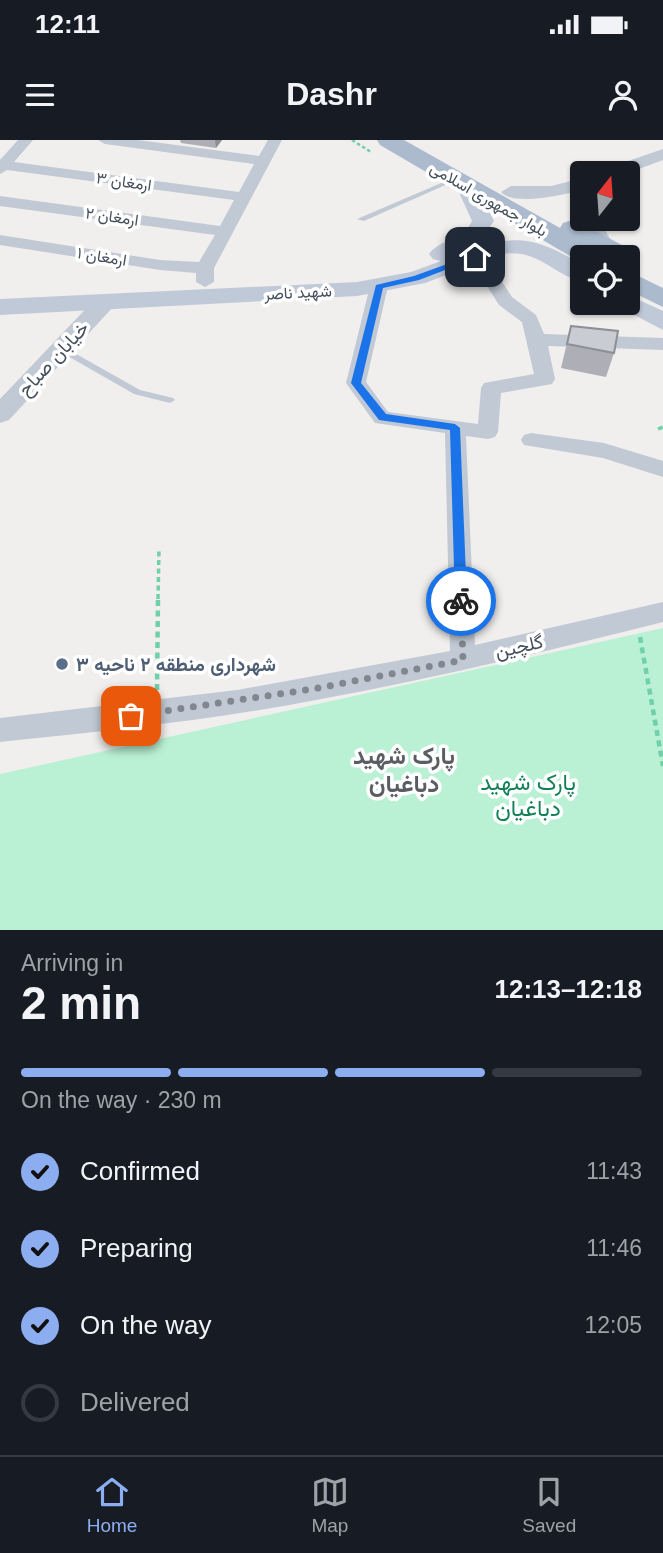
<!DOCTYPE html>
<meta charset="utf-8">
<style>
:root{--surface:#171b24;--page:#20242c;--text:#f1f3f6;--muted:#9ea1a6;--line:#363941;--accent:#8caef0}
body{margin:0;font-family:Arial,Vazirmatn,sans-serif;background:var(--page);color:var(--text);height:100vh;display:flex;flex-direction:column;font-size:26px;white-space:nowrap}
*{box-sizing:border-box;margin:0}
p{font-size:23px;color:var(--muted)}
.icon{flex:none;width:38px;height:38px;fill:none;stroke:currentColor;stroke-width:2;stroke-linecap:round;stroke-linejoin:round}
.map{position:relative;height:790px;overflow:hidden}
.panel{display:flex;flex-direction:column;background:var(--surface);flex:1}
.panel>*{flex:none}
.needle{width:46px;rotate:17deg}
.tools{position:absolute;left:570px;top:21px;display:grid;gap:14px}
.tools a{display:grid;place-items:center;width:70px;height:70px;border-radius:7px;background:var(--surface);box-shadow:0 2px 5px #0004;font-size:35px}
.pin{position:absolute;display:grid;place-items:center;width:60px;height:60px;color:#fff;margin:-30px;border-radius:14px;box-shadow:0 4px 10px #0006}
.courier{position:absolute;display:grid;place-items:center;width:70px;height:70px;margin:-35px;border:5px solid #1a73e8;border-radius:50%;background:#fff;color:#222;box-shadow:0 2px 9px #0007}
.summary em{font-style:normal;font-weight:700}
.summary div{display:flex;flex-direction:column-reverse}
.summary{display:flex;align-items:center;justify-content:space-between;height:119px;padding:0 21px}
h1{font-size:46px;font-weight:700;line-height:52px}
.bar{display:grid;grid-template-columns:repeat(4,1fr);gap:10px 7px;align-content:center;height:84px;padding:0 21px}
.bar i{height:9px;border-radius:5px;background:var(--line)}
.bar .selected{background:var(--accent)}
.bar p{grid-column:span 4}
ol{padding:0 21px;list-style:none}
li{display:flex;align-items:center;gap:21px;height:77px}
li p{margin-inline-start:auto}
li .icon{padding:7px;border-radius:50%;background:var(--accent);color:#111;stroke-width:4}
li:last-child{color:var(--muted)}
li i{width:38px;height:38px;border:4px solid var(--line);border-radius:50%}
.status{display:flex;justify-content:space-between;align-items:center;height:49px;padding:0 35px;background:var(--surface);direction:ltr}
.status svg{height:19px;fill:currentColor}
header{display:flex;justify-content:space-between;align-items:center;height:91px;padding:0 21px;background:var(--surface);font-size:32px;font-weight:700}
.tabs{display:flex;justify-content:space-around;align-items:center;height:98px;border-top:2px solid var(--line);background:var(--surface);font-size:19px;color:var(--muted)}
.tabs a{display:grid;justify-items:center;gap:4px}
.tabs .selected{color:var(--accent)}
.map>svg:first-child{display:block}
.green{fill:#baf1d4}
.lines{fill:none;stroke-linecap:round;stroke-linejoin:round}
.path-far2{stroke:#70d0aa;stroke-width:2.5;stroke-dasharray:3.5 2.5;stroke-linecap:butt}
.path-far1{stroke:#70d0aa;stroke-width:3.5;stroke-dasharray:5 3.5;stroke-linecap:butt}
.path{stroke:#70d0aa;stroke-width:4.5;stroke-dasharray:6 4.5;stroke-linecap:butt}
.service{fill:#c1c9d4;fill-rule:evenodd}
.minor{fill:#c1c9d4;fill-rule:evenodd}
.tertiary{fill:#c1c9d4;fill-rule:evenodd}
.secondary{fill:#c0c9d8;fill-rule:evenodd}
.primary{fill:#acbace;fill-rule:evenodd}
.wall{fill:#aeafb6}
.shaded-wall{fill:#8d8f94}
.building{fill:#caccd4;stroke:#8d8f94;stroke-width:2}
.route{fill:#1a73e8}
.done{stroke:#81878f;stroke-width:7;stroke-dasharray:0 12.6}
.service-dot{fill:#5c6f8a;stroke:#fff;stroke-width:2.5}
.labels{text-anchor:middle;stroke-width:7;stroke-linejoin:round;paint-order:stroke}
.far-street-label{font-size:16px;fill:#454f5c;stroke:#fff}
.street-label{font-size:19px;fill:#454f5c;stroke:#fff}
.service-label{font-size:19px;font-weight:bold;fill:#4e5e75;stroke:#fff;text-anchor:start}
.near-park-label{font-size:23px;fill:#128155;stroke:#fff}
.near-neighbourhood-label{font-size:24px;font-weight:bold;fill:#5a5e63;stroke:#fff}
</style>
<div class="status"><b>12:11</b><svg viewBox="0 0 49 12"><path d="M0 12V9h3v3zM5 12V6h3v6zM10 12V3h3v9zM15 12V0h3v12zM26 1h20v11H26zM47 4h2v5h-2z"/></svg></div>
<header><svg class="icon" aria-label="menu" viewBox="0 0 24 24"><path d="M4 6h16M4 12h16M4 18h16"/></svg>Dashr<svg class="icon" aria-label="person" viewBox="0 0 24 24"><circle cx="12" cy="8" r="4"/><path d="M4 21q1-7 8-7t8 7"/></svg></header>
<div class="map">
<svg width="663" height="790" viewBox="0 0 663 790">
<rect width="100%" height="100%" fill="#f1eeee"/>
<!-- green -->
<path class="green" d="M663 488V790H0V634Z"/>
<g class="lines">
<!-- path-far2 -->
<path class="path-far2" d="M352 0 371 12"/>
<!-- path-far1 -->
<g class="path-far1">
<path d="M658 289 663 287"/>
<path d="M158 459 159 409"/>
</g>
<!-- path -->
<g class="path">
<path d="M640 497 663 626"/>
<path d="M157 550 158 457"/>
</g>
<!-- service -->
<g class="service">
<path d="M453 38 459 39 364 81 357 79Z"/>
<path d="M62 206 140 250 173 258 175 260 170 263 134 254 59 211V207Z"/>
</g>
<!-- minor -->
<g class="minor">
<path d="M18 0H33L14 22 239 52 254 24 105 4 98 0H138L259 16 268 0H282L214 128V142L205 147 196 142V133L160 130 0 105V95L160 120 199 122 215 95 0 66V56L220 86 234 60 7 30 0 34V20Z"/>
<path d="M491 133 497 134 512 157 536 175 544 194 663 198V210L548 206 555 239 552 244 501 253 498 292 495 297 488 299 466 296 475 505 663 462V482C547 511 433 539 316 560 212 580 106 591 0 602V578L237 550 450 511 445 293 375 283 346 243 370 146 373 142H385L388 146 366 242 388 272 478 284 481 248 484 243 534 234 522 182 499 165 482 138Z"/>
<path d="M531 293 604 303 663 321V337L603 318 524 305 521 300 524 295Z"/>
</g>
<!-- tertiary -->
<g class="tertiary">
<path d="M663 9V20L628 33H603L605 29Z"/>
<path d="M583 38V50C565 54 514 67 501 52L511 46H551Z"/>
<path d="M582 75 583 79H599L614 106 611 110H597L579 79Z"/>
<path d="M105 155 113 157 116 162 113 167 9 280 0 283V259L97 157Z"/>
</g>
<!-- secondary -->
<g class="secondary">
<path d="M468 42 476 43 479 48 494 81 479 103 463 113C517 93 533 96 583 125V142C551 134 540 109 502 114L425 143 357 156 0 175V159L357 142 411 132 441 121 433 119 429 114C440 99 463 100 472 81L457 48 460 43Z"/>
<path d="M628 155 663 171V190L619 167 616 163H628Z"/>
</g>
<!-- primary -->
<g class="primary">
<path d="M377 0H404L560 88 563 83 572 80 581 83 633 111 637 117 628 124V117H583L582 123 380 5Z"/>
<path d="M628 131 663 148V167L628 150Z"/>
</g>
</g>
<!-- wall -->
<g class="wall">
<path d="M180 0H222L216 8 181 3Z"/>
<path d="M571 186 614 213 606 237 561 228Z"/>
</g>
<!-- shaded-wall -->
<path class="shaded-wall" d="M215 0H222L216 8Z"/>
<!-- building -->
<path class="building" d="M571 186 618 191 614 213 567 204Z"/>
<!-- route -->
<path class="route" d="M472 115 479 117 419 140 383 148 361 243 386 274 455 284 460 288 467 461 461 466 455 461 450 290 379 280 351 243 376 145 414 136Z"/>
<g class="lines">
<!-- done -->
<path class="done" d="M131 576 313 549 463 520 461 461"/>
</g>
<!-- markers -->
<circle class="service-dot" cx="62" cy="524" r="7"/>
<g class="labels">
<!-- far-street labels -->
<g class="far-street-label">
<text transform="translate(124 41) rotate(8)" y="6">ارمغان ۳</text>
<text transform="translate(489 59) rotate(30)" y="6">بلوار جمهوری اسلامی</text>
<text transform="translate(112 76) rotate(8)" y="6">ارمغان ۲</text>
<text transform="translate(102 116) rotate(9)" y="6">ارمغان ۱</text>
<text transform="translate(298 152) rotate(-3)" y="6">شهید ناصر</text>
</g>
<!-- street labels -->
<g class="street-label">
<text transform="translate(53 218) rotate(-47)" y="7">خیابان صباح</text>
<text transform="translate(519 506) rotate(-13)" y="7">گلچین</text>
</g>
<!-- service labels -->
<g class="service-label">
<text x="76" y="531">شهرداری منطقه ۲ ناحیه ۳</text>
</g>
<!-- near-park labels -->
<g class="near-park-label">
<text x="528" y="650">پارک شهید<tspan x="528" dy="26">دباغیان</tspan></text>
</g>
<!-- near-neighbourhood labels -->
<g class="near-neighbourhood-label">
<text x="404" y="624">پارک شهید<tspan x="404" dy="28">دباغیان</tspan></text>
</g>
</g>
</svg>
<div class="tools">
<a><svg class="needle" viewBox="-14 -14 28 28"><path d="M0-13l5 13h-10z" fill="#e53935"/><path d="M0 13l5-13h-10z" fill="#9ea1a6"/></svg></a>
<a><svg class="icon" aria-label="locate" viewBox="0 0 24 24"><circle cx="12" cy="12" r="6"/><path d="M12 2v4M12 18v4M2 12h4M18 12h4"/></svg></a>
</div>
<div class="pin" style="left:131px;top:576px;background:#ea580c"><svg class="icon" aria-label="bag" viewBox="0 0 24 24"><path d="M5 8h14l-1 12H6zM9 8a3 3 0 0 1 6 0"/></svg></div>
<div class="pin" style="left:475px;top:117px;background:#1f2937"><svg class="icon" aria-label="home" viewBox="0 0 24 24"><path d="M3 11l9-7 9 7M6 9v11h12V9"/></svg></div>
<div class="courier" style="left:461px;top:461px"><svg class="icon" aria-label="bike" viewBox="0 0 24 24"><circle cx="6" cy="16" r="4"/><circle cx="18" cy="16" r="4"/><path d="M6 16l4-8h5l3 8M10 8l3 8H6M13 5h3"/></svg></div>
</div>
<section class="panel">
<div class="summary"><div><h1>2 min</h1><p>Arriving in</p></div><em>12:13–12:18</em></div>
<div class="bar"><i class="selected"></i><i class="selected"></i><i class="selected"></i><i></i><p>On the way · 230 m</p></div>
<ol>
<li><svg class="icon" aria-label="check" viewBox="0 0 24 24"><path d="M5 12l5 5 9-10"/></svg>Confirmed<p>11:43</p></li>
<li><svg class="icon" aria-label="check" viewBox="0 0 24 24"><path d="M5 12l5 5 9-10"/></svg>Preparing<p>11:46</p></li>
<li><svg class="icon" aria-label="check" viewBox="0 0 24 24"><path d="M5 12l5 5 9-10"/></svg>On the way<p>12:05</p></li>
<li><i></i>Delivered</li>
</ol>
</section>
<nav class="tabs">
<a class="selected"><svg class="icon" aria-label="home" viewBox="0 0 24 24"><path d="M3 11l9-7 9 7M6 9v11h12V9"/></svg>Home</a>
<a><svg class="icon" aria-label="map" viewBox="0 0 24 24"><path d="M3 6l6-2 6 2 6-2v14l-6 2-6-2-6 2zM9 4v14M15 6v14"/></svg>Map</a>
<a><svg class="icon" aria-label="saved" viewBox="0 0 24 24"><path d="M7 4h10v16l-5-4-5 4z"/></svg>Saved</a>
</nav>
